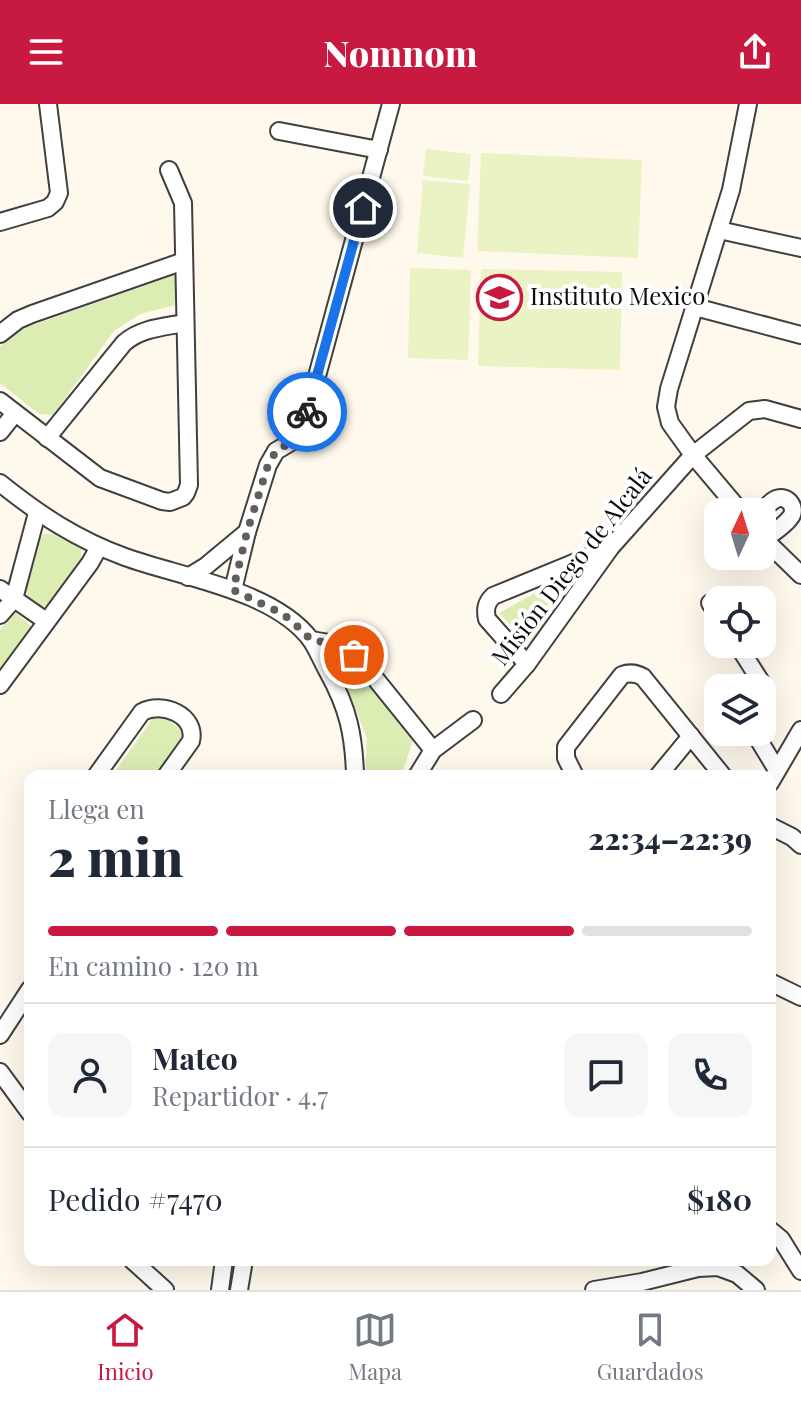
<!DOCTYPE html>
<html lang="es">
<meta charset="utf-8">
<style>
:root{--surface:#fff;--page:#f6f6f7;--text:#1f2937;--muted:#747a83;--line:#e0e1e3;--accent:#c81940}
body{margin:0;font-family:"Playfair Display",serif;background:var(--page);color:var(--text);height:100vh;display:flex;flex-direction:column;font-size:30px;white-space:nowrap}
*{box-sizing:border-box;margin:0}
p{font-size:26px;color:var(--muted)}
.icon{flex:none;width:44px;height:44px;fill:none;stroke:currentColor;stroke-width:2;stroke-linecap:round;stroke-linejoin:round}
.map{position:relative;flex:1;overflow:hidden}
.drawer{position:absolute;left:24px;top:666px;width:752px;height:496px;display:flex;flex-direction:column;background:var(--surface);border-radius:16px;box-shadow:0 8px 32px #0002}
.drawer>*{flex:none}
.needle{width:52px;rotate:4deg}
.fabs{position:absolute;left:704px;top:394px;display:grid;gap:16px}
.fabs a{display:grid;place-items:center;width:72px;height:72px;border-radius:16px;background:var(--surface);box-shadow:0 8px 32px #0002;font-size:40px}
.pin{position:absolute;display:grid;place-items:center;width:68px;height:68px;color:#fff;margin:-34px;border:4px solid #fff;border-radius:50%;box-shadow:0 2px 8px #0007}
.courier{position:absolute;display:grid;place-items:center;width:80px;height:80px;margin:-40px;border:6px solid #1a73e8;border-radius:50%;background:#fff;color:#222;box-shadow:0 2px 10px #0007}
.head em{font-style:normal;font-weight:800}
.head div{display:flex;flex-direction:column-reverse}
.head{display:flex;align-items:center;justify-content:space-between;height:136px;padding:0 24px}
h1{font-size:52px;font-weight:800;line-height:60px}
.bar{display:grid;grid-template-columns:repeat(4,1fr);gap:12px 8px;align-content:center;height:96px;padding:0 24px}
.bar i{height:10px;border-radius:6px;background:var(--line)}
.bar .active{background:var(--accent)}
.bar p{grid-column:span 4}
.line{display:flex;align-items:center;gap:20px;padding:0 24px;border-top:2px solid var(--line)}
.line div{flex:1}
.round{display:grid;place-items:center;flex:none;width:84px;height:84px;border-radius:16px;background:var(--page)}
header{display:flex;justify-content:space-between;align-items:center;height:104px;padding:0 24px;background:var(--accent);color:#fff;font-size:36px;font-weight:800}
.menu{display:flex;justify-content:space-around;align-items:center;height:112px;border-top:2px solid var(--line);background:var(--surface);font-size:22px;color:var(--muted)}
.menu a{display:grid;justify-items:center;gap:4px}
.menu .active{color:var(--accent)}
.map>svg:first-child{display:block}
.green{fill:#dbedb3}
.pitch{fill:#ebf3c5}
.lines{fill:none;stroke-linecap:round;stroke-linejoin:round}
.minor-casing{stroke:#404040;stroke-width:20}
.minor{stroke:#fff;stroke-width:16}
.done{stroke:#625f5b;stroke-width:8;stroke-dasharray:0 14.4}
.route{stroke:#1a73e8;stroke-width:10}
.labels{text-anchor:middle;stroke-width:8;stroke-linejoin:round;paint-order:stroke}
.poi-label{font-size:24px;fill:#0d0d0d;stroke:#fff;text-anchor:start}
.street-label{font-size:24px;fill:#0d0d0d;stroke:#fff}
</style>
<header><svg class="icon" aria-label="menu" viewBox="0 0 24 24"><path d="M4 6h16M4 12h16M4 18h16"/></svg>Nomnom<svg class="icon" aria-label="share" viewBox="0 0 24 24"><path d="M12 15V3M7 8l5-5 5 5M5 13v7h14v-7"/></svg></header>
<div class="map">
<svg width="801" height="1186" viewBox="0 0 801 1186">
<rect width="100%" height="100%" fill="#fff8ec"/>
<!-- green -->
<g class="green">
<path d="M175 171V201L140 210 114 227 53 311 39 310 0 279V243L11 229Z"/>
<path d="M45 430H53L81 445V455L50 501C39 507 30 497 25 488L39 434Z"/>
<path d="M557 477 569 489 529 540 499 509Z"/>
<path d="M14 507 33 524 0 570V526Z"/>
<path d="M342 555 348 556 410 624 413 636 401 672H365L367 634 338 562Z"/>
<path d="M158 607 188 633 160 672H112Z"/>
</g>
<!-- pitch -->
<g class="pitch">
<path d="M426 45 471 50 468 77 423 72Z"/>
<path d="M481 49 642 56 638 154 477 147Z"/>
<path d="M423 76 470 80 463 154 417 149Z"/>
<path d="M410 164 471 166 468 256 408 254Z"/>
<path d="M481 165 622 168 620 266 478 262Z"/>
</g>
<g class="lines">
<defs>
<g id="minor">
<path d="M279 27 379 46"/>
<path d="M0 118 48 104 55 98 59 89 48 0"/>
<path d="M719 126 801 144"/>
<path d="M695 203 801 231"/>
<path d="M0 230 18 216 32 210 184 157"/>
<path d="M0 297 100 374 162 397 170 398 183 393 186 389 189 381 183 99 169 66"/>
<path d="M0 328 15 309"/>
<path d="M47 334 124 239C141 224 164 223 185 219"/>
<path d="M0 379C40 411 76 435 125 453 180 473 274 486 311 536 317 545 322 557 328 568 348 604 354 631 355 672"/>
<path d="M741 408 693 351 670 319 666 303 669 285 731 86 748 0"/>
<path d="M761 408C765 404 770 398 776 395 788 390 798 405 790 414 783 423 772 429 764 436"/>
<path d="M762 433 801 471"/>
<path d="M188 473 206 462 247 428"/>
<path d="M0 485 46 517"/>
<path d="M233 486 247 428 268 361 276 347 298 334 304 320 391 0"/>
<path d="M710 499 718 510"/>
<path d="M0 511 14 495 37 409"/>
<path d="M311 536 329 539 342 544 362 558 433 646"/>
<path d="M737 540 763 581 766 594 762 610"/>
<path d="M527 560 487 515C485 505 486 499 493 492L610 444"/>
<path d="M0 581 90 459 99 443"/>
<path d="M501 590 527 560 611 443 693 351 749 307 765 305 801 315"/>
<path d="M758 628 760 638 777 666"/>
<path d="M96 672 142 608C162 597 197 611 191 637L166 672"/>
<path d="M417 672 433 646 473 616"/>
<path d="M575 672 566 654V643L622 571C630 568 636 569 643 573L723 672"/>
<path d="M658 672 691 632"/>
<path d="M770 679 801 626"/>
<path d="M770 722 792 733 801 741"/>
<path d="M770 878 801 893"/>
<path d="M0 931 30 885"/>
<path d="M0 968 30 1009"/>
<path d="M770 1126 781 1135 801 1167"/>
<path d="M132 1156 165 1186"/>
<path d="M220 1186 224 1156"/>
<path d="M239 1186 244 1156"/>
<path d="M594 1186 642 1178 698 1164 718 1163 737 1170 756 1186"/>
</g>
</defs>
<!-- minor casing -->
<use href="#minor" class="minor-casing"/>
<!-- minor -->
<use href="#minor" class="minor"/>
</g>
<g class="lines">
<!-- done -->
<path class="done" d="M307 308 298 334 276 347 268 361 247 428 233 486 283 510 296 521 311 536 329 539 354 551"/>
<!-- route -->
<path class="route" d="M307 308 363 104"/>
</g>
<!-- icons -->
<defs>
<symbol id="school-ring" viewBox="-11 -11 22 22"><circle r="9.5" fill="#fff" stroke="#c81940" stroke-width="1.5"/><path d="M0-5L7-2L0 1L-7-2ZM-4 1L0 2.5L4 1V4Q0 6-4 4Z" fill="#c81940"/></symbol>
</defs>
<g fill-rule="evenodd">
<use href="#school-ring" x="474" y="168" width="51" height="51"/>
</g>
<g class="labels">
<!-- poi labels -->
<g class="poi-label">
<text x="530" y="201">Instituto Mexico</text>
</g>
<!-- street labels -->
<g class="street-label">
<text transform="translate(572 463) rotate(-52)" y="8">Misión Diego de Alcalá</text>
</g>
</g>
</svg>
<div class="fabs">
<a><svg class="needle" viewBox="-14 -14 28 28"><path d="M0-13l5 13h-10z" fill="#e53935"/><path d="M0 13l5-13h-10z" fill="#747a83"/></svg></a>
<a><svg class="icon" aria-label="locate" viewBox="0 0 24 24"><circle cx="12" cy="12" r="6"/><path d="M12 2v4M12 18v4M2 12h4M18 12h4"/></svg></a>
<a><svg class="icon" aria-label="layers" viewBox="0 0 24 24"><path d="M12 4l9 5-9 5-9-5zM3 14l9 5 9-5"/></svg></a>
</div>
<div class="pin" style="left:354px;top:551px;background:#ea580c"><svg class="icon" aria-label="bag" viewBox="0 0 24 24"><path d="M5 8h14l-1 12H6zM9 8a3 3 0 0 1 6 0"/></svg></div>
<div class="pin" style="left:363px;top:104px;background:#1f2937"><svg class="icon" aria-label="home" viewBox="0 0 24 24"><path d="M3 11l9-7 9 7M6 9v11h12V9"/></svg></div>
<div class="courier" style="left:307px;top:308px"><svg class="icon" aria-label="bike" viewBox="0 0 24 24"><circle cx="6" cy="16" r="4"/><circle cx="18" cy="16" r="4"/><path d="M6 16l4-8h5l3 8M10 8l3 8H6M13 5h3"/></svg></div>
<section class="drawer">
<div class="head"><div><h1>2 min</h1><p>Llega en</p></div><em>22:34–22:39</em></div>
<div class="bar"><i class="active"></i><i class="active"></i><i class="active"></i><i></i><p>En camino · 120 m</p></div>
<div class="line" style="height:144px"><a class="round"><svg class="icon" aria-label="person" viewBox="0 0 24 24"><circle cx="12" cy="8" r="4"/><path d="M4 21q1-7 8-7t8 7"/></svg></a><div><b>Mateo</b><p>Repartidor · 4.7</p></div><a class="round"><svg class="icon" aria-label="chat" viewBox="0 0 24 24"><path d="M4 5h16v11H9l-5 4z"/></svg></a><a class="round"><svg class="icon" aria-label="phone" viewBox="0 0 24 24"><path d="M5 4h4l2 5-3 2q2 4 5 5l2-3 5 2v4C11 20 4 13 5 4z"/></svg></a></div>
<div class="line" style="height:104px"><div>Pedido #7470</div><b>$180</b></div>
</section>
</div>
<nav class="menu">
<a class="active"><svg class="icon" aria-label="home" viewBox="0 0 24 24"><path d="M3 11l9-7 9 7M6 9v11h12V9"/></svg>Inicio</a>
<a><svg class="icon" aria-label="map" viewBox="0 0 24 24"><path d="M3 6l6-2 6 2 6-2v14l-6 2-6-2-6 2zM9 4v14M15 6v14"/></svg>Mapa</a>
<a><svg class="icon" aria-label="saved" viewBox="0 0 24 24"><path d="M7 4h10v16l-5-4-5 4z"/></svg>Guardados</a>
</nav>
